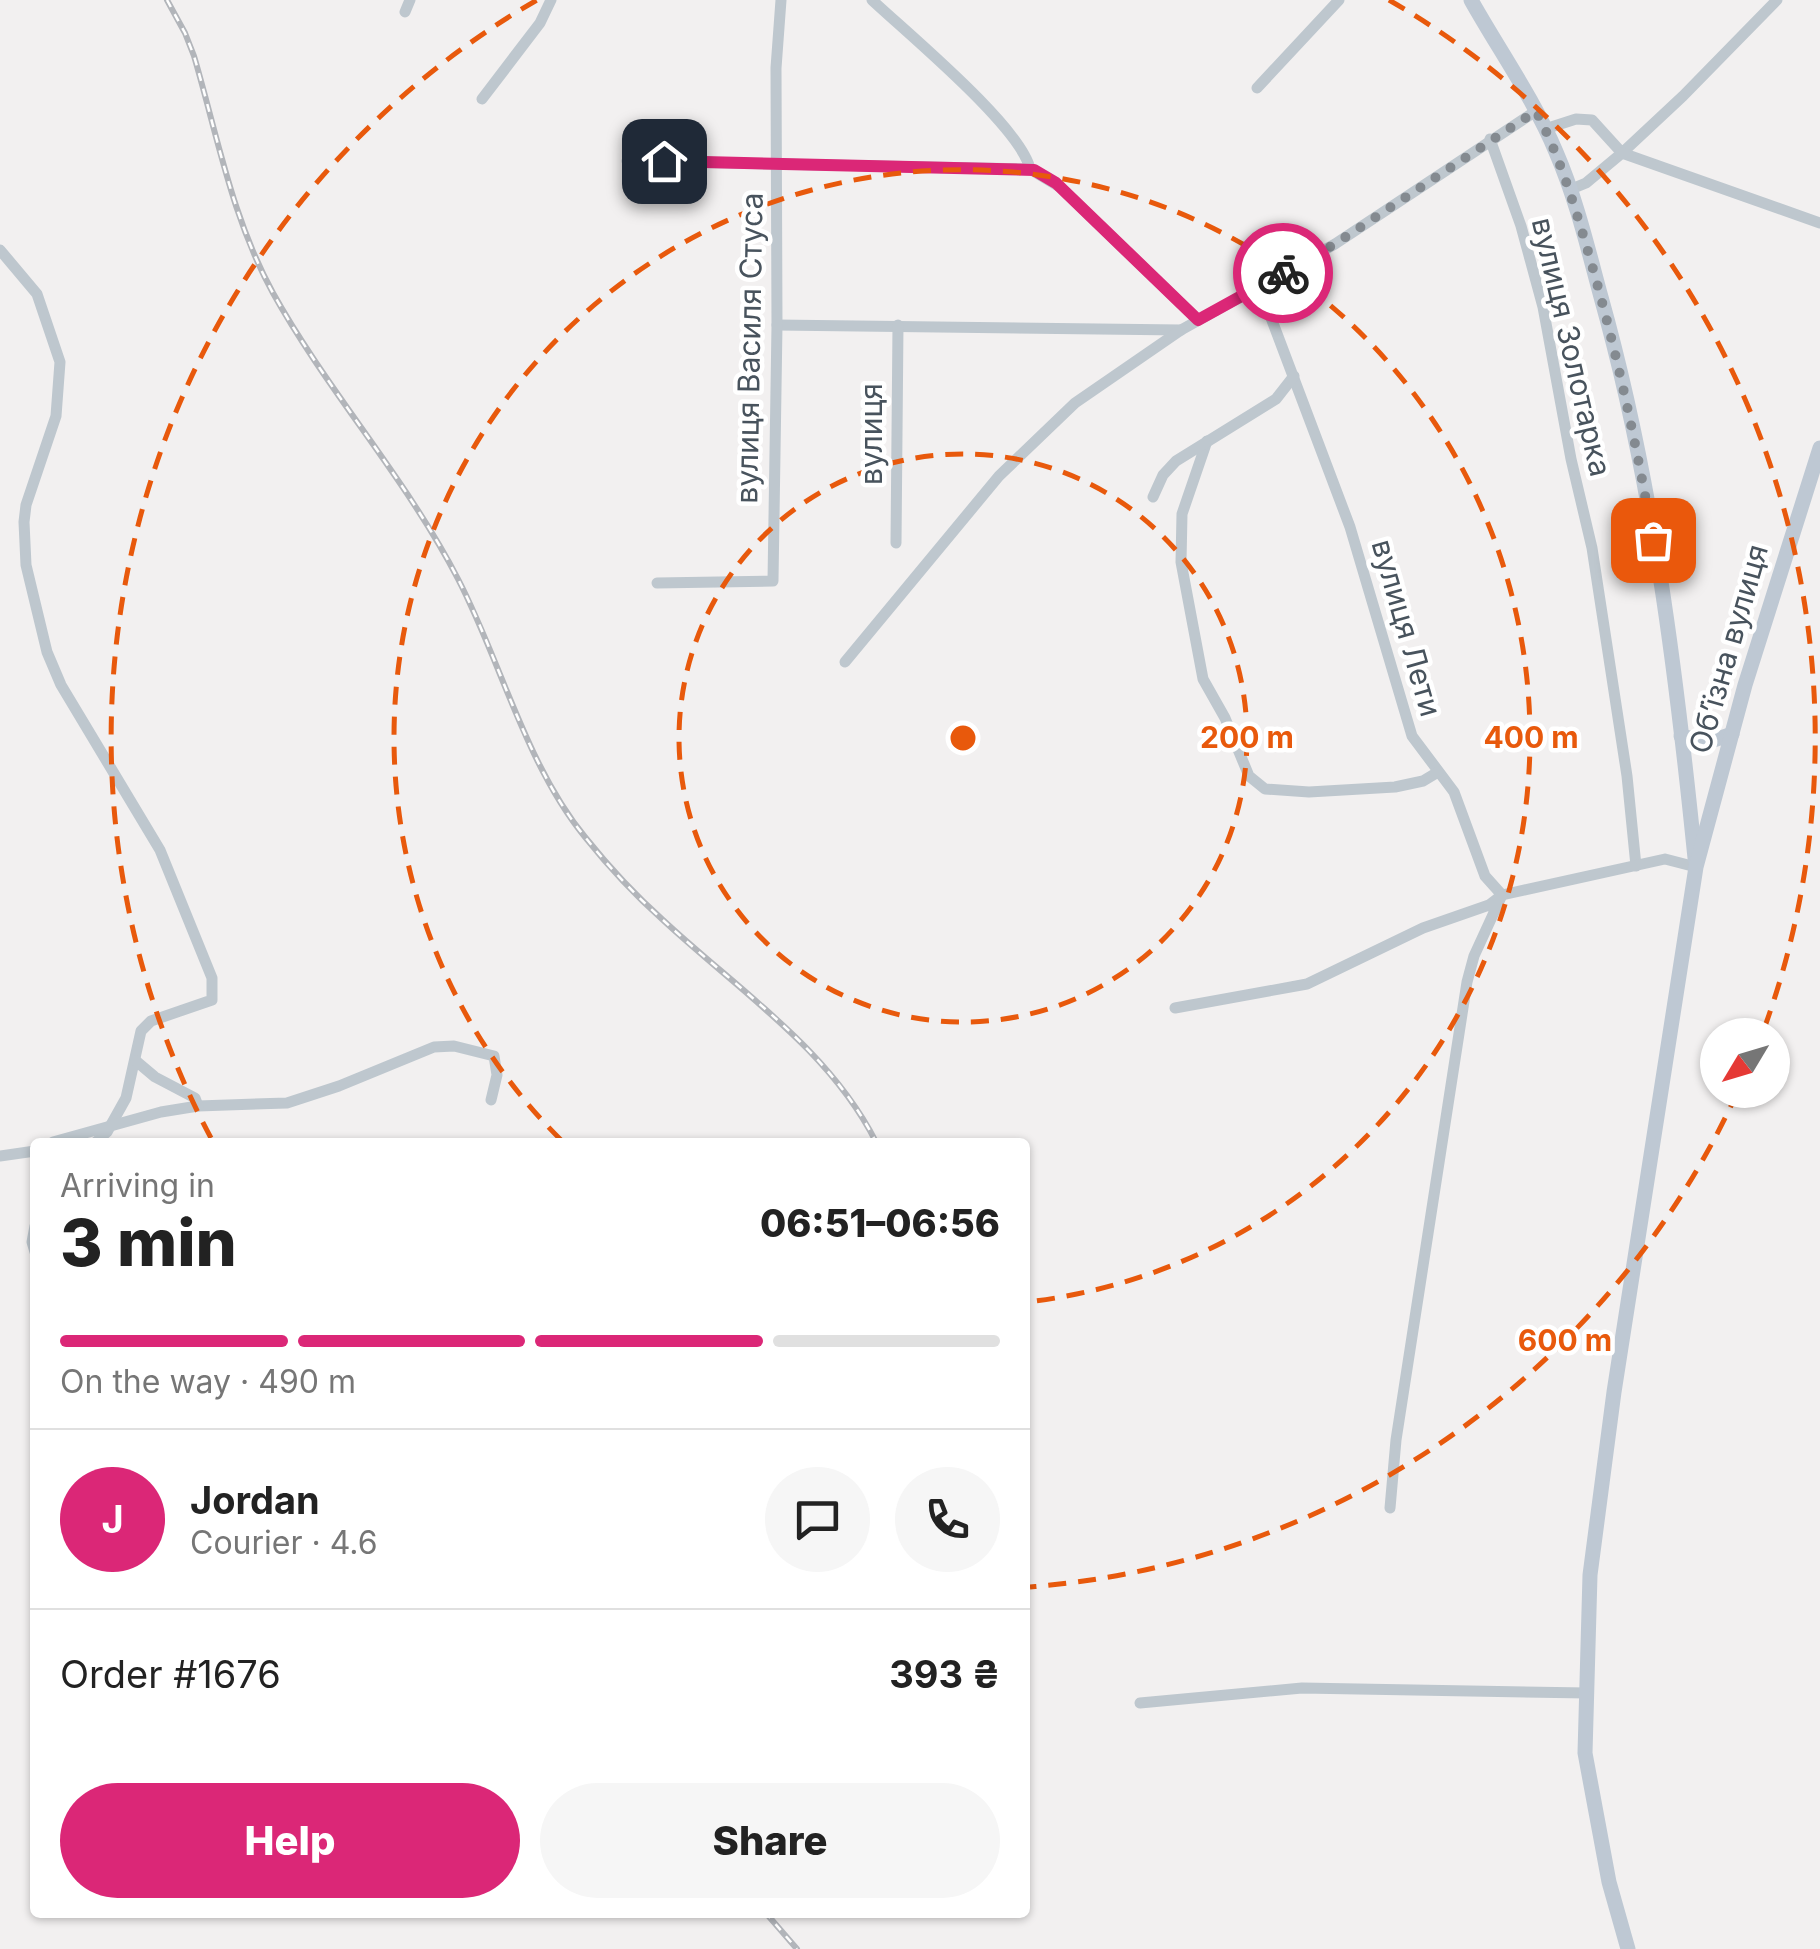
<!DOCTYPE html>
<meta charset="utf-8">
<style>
:root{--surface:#fff;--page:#f6f6f6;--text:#222;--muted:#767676;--line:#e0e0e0;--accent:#db2777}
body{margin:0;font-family:Inter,sans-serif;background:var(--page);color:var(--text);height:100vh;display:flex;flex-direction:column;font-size:38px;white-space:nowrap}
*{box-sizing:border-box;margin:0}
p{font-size:32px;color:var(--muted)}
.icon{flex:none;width:55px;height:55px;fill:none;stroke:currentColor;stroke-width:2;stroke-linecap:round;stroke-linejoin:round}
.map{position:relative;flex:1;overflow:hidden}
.drawer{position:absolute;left:30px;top:1138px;width:1000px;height:780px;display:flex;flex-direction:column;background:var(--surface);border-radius:10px;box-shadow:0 2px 8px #0004}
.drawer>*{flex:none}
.needle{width:65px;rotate:232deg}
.fabs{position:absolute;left:1700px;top:1018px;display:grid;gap:20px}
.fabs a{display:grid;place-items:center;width:90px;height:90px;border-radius:50%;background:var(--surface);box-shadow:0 2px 8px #0004;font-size:50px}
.pin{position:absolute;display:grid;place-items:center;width:85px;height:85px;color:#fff;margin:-42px;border-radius:20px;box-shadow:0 5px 15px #0006}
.courier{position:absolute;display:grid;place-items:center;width:100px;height:100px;margin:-50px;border:8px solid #db2777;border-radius:50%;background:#fff;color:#222;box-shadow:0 2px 12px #0007}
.headline em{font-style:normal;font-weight:800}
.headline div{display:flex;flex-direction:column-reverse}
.headline{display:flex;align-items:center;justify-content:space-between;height:170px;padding:0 30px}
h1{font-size:65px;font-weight:800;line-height:75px}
.bar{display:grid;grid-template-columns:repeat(4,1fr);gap:15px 10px;align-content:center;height:120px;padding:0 30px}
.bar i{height:12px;border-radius:8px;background:var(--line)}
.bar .current{background:var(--accent)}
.bar p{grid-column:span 4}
.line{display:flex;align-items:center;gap:25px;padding:0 30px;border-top:2px solid var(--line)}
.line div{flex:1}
.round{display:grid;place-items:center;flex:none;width:105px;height:105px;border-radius:52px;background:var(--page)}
.action{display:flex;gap:20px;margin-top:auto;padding:20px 30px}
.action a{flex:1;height:115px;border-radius:60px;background:var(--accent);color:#fff;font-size:40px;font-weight:800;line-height:115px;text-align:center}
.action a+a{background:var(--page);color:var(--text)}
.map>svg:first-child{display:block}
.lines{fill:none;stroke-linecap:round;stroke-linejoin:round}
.minor{stroke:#bec7ce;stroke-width:11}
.secondary{stroke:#bec8d3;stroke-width:15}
.rail-casing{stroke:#b2b5ba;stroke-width:6}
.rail{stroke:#fff;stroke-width:2.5;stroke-dasharray:8;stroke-linecap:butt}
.done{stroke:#848a90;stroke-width:10;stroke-dasharray:0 18}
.route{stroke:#db2777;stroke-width:12}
.ring{fill:none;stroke:#e8590c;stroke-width:5;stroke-dasharray:18 12}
.labels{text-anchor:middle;stroke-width:9;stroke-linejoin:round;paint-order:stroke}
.street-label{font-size:30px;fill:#48535d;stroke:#fff}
.centre{fill:#e8590c;stroke:#fff;stroke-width:5}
.ring-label{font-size:30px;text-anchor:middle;font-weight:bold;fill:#e8590c;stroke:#fff;stroke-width:9;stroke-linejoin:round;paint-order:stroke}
</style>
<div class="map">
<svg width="1820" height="1949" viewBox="0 0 1820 1949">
<rect width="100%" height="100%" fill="#f2f0f0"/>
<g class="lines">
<!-- minor -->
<g class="minor">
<path d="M872 0C907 33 1021 127 1030 169"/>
<path d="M405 12 410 0"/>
<path d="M1257 88 1339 0"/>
<path d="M482 99 540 23 551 0"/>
<path d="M1545 129 1576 119 1592 120 1622 153 1683 96 1777 0"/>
<path d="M1490 139 1521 226 1543 307 1571 459 1592 548 1627 776 1636 866"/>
<path d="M627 161 1030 169 1060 187 1198 320"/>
<path d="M1569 190 1586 183 1622 153 1820 223"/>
<path d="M0 250 37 294 60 362 56 416 26 505 24 522 26 565 47 652 61 685 160 850 212 978V1000L151 1021 141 1031 126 1098 107 1132 96 1142"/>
<path d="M1259 286 1350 527 1412 736 1454 792 1485 876 1502 895 1665 859 1696 867"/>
<path d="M777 325 1181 330"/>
<path d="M1207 441 1182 514 1181 562 1203 679 1225 718 1249 776 1265 789 1309 792 1395 787 1423 781 1438 772"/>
<path d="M1153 497 1163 475 1176 461 1276 399 1294 376"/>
<path d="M896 543 898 325"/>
<path d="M657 583 773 581 777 325 776 68 781 0"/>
<path d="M845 662 999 476 1075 403 1181 330 1335 244 1536 111"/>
<path d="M1175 1008 1307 984 1423 928 1489 905 1502 895 1474 956 1467 982 1396 1440 1390 1508"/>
<path d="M198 1106 287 1103 339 1086 434 1047 454 1046 494 1056 497 1075 491 1100"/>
<path d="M53 1142 161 1112 198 1106 195 1098 155 1077 136 1061"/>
<path d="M0 1156 35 1151"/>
<path d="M35 1226 32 1242 35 1252"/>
<path d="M1140 1703 1302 1688 1587 1693"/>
</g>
<!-- secondary -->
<g class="secondary">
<path d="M1471 0C1499 50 1534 99 1556 152 1576 198 1588 249 1601 297 1652 479 1676 670 1695 858"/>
<path d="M1681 736 1708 742 1732 734"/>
<path d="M1628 1949 1609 1882 1585 1753 1590 1575 1614 1392 1696 867 1745 685 1820 448"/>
</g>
<defs>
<g id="rail">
<path d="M167 0 185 33 194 56C218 138 232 218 273 293 328 392 406 478 458 579 501 662 526 765 585 837 609 867 635 895 663 920 738 990 829 1049 876 1142"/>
<path d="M765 1912 797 1949"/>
</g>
</defs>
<!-- rail casing -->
<use href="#rail" class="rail-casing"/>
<!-- rail -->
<use href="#rail" class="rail"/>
</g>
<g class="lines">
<!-- done -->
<path class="done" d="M1283 273 1335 244 1536 111C1559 155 1573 201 1587 248 1615 344 1636 441 1653 540"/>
<!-- route -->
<path class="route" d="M664 161 1034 170 1056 183 1198 320 1283 273"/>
</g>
<!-- distance rings -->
<g class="ring">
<circle cx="963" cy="738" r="284"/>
<path d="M561 1140A568 568 0 1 1 1027 1302"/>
<path d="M1738 1091A852 852 0 0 1 1030 1587M211 1138A852 852 0 0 1 537 0M1389 0A852 852 0 0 1 1764 1029"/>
</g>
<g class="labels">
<!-- street labels -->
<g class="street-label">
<text transform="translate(1571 347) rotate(77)" y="10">вулиця Золотарка</text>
<text transform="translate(750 348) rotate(-89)" y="10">вулиця Василя Стуса</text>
<text transform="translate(872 434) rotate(-90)" y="10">вулиця</text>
<text transform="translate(1406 628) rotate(74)" y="10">вулиця Лети</text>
<text transform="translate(1729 649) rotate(-74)" y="10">Обʼїзна вулиця</text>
</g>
</g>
<circle cx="963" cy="738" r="15" class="centre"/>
<g class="ring-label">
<text x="1247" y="748">200 m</text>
<text x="1531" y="748">400 m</text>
<text x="1565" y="1351">600 m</text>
</g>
</svg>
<div class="fabs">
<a><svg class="needle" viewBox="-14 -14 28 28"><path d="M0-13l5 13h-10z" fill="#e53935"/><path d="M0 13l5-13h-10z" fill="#767676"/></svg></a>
</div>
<div class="pin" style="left:1653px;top:540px;background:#ea580c"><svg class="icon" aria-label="bag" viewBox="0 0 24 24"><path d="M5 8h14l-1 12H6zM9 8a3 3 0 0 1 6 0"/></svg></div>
<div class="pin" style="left:664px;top:161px;background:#1f2937"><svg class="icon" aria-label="home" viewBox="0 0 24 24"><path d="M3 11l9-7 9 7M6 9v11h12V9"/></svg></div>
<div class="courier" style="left:1283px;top:273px"><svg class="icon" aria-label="bike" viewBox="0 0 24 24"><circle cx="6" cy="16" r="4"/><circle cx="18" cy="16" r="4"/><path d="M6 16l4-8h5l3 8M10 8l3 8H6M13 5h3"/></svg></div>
<section class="drawer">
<div class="headline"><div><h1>3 min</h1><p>Arriving in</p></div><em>06:51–06:56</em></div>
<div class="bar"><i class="current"></i><i class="current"></i><i class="current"></i><i></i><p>On the way · 490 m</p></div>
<div class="line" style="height:180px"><b class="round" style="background:var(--accent);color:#fff">J</b><div><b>Jordan</b><p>Courier · 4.6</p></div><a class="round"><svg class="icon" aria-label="chat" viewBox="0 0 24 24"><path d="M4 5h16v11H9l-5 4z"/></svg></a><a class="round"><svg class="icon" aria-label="phone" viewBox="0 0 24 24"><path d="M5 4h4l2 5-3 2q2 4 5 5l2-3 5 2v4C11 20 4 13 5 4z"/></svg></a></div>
<div class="line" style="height:130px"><div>Order #1676</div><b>393 ₴</b></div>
<div class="action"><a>Help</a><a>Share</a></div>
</section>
</div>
